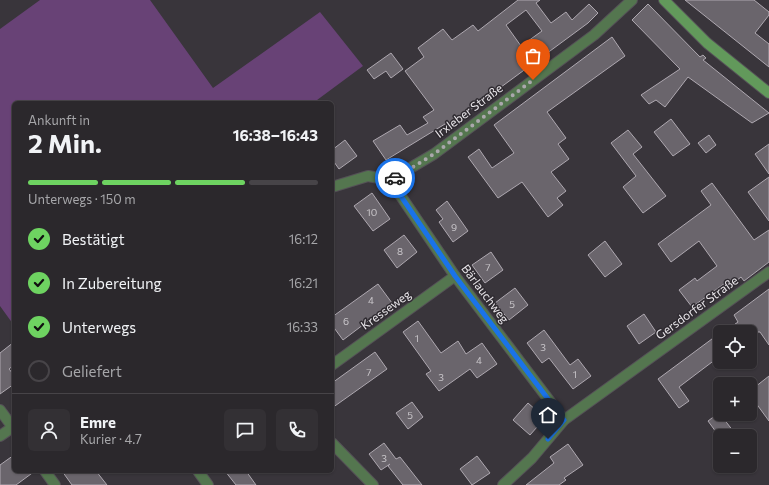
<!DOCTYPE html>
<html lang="de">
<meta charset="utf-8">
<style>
:root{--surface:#2b282c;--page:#333034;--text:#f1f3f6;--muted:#a6a6a9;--line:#474448;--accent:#6ed361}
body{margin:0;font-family:Commissioner,sans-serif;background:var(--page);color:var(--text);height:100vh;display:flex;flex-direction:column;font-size:15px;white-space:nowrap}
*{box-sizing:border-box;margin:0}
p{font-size:13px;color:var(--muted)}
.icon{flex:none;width:22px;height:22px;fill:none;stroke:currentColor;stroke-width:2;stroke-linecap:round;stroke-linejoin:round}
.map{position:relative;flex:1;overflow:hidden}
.sheet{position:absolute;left:12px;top:101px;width:322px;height:372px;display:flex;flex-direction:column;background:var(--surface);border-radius:6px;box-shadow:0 1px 3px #0004,0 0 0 1px var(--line)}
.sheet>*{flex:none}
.controls{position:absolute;left:713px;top:325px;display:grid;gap:8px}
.controls a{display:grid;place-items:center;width:44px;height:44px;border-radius:6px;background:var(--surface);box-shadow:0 1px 3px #0004,0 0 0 1px var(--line);font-size:20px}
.pin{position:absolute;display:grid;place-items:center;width:34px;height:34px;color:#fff;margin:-41px -17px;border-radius:50% 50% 50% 0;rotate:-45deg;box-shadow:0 0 4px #0007}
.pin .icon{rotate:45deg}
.courier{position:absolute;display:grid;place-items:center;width:40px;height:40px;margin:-20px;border:3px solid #1a73e8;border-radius:50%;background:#fff;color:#222;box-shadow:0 1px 5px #0007}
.head em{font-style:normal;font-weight:700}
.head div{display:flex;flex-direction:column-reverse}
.head{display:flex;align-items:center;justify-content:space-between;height:68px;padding:0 16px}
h1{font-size:26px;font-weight:700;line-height:30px}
.bar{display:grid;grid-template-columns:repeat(4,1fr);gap:6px 4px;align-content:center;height:48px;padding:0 16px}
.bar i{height:5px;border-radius:3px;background:var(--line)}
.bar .active{background:var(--accent)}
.bar p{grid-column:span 4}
.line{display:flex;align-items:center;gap:10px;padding:0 16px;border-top:1px solid var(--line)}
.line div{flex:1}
.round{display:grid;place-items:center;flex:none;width:42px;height:42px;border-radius:6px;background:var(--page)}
ol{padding:0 16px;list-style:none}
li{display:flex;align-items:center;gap:12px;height:44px}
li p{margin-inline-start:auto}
li .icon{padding:4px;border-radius:50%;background:var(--accent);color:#111;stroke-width:4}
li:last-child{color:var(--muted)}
li i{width:22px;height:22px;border:2px solid var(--line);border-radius:50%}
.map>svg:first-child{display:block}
.green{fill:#684276}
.building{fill:#6a656c;stroke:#aea8b0;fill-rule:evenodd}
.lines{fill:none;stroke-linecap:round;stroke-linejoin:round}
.minor-casing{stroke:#555157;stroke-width:12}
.secondary-casing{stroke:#555157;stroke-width:12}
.minor{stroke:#54764f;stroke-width:10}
.secondary{stroke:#62995b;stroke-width:10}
.done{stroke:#aba8ad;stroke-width:4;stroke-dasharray:0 7.2}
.route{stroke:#1a73e8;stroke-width:5}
.labels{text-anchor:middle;stroke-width:3;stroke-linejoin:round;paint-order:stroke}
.number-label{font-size:10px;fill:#c9c6ca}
.street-label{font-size:12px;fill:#e9e6ea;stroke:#2f2b31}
</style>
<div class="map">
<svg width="769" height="485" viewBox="0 0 769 485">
<rect width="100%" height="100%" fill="#39353b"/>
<!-- green -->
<path class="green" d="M40 0H150L213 88 320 12 363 66 313 103H14L13 324 0 306V29Z"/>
<!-- building -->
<g class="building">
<path d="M518 0H540L536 3 551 23 566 12 572 20 589 4 598 13 588 23 474 107 446 126 445 124 386 160 373 141 400 125 407 135 428 123 423 117 434 110 405 71 424 57 418 48 443 29 452 40 473 25 478 31ZM526 10 542 31 521 46 506 25Z"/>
<path d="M685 0H754L769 12V15L755 33 769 44V67Z"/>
<path d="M648 4 700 57 703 55 706 58 703 60 769 113 752 123 688 77 665 107 656 100 649 104 641 95 680 69 632 20Z"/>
<path d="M612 37 625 56 547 112 566 138 558 144 569 159 551 172 566 191 557 198 563 205 548 217 522 182 498 198 468 157 479 149 492 168 514 153 494 125Z"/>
<path d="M391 53 403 69 391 78 386 71 374 79 367 70Z"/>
<path d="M671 119 690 144 673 156 654 132Z"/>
<path d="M628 130 642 147 633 154 666 196 643 213 623 187 636 176 611 143Z"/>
<path d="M709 135 716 145 706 153 698 143Z"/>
<path d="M345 140 357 156 339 169 332 159V150Z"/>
<path d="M769 144V174L755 154Z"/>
<path d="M769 177V221L748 192Z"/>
<path d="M712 183 754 240 769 230V262L744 281 741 277 731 285 728 281 692 307 679 290 695 278 697 281 717 266 699 241 671 262 658 244 711 205 701 191Z"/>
<path d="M372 193 390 219 373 231 354 206Z"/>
<path d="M447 201 468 231 453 242 439 222 443 219 436 210Z"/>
<path d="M404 235 417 252 397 268 384 250Z"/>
<path d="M605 241 622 264 605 277 588 255Z"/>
<path d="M491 252 503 270 485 283 472 265Z"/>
<path d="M378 284 392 303 343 340 332 325V317Z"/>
<path d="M515 288 528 305 509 320 495 303Z"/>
<path d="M769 289V345L760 332H724L738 322 734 315Z"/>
<path d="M644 314 656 332 639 344 627 326Z"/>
<path d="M418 321 441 353 458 341 466 354 482 343 497 364 477 378 470 369 439 391 426 374 431 371 403 332Z"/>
<path d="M544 330 570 365 578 359 591 376 573 389 549 358 542 363 527 343Z"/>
<path d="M720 333V356L679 387 689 401 679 408 658 379Z"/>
<path d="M14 342V365L9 369 14 375V384L0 394V353Z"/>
<path d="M375 352 387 369 332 408V383Z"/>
<path d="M769 376V421L750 395V391Z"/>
<path d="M412 402 423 417 408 429 396 413Z"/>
<path d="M528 403 545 418 530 435 513 420Z"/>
<path d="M720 412V414L737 436H719L708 421Z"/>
<path d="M384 443 396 459 400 457 422 485H403L388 466 390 464 381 470 369 454Z"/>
<path d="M568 444 583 465 564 478 566 480 559 485H526L554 463 550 457Z"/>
<path d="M14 455V471H35L16 485H0V465Z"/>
<path d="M477 456 490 473 472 485 460 469Z"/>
<path d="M62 471H96L107 485H72Z"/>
<path d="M225 471H246L256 485H236Z"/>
</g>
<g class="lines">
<defs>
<g id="minor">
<path d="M390 180 455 276 564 420"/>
<path d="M332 187 368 176 390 180 434 154 594 35 632 0"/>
<path d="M332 365 455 276"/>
<path d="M0 410 14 429"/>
<path d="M0 436 13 427"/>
<path d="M332 443 373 485"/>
<path d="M45 471 55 485"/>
<path d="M198 471 208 485"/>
<path d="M503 485 532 458 564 420 769 272"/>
</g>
<path id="secondary" d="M664 0 707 43 769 93"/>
</defs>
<!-- minor casing -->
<use href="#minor" class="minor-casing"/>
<!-- secondary casing -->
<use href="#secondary" class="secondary-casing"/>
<!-- minor -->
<use href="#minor" class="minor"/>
<!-- secondary -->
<use href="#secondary" class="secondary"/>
</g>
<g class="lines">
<!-- done -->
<path class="done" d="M395 178 434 154 533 80"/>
<!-- route -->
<path class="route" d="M395 178 390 180 455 276 564 420 548 439"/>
</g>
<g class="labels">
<!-- number labels -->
<g class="number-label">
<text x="372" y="216">10</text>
<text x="454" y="231">9</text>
<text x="400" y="255">8</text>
<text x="488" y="271">7</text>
<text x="371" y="304">4</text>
<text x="512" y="308">5</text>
<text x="346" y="325">6</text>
<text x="417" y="342">1</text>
<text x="543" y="351">3</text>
<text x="479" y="364">4</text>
<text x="369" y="376">7</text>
<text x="575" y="378">1</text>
<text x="441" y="381">3</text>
<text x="410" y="419">5</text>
<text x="384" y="462">3</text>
</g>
<!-- street labels -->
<g class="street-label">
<text transform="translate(469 111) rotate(-37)" y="4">Irxleber Straße</text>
<text transform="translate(485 294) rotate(53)" y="4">Bärlauchweg</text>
<text transform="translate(697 308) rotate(-36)" y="4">Gersdorfer Straße</text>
<text transform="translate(386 310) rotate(-36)" y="4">Kresseweg</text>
</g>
</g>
</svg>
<div class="controls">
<a><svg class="icon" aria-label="locate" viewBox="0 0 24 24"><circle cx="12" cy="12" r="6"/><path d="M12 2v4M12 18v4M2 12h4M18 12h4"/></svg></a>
<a>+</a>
<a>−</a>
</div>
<div class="pin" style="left:533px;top:80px;background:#ea580c"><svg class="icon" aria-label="bag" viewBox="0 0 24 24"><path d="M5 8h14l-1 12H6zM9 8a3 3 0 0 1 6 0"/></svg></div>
<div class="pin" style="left:548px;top:439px;background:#1f2937"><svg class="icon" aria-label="home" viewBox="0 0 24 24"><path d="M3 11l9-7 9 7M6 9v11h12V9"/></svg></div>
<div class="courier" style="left:395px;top:178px"><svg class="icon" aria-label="car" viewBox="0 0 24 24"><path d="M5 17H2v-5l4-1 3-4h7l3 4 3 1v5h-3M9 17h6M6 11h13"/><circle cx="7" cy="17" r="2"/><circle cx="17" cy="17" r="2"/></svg></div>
<section class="sheet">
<div class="head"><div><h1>2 Min.</h1><p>Ankunft in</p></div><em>16:38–16:43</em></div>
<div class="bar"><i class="active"></i><i class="active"></i><i class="active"></i><i></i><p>Unterwegs · 150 m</p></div>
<ol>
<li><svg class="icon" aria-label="check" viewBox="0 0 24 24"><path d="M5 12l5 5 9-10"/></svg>Bestätigt<p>16:12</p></li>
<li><svg class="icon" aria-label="check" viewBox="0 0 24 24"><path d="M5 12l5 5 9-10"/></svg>In Zubereitung<p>16:21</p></li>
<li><svg class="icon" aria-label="check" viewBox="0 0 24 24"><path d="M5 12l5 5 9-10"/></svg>Unterwegs<p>16:33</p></li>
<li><i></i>Geliefert</li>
</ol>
<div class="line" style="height:72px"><a class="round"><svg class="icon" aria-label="person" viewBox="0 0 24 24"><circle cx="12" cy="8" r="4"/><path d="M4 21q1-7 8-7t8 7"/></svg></a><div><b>Emre</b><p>Kurier · 4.7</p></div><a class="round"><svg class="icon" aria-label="chat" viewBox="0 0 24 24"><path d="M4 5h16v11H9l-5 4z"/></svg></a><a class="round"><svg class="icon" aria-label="phone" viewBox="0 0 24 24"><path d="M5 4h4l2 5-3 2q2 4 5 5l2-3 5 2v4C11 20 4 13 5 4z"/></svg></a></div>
</section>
</div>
